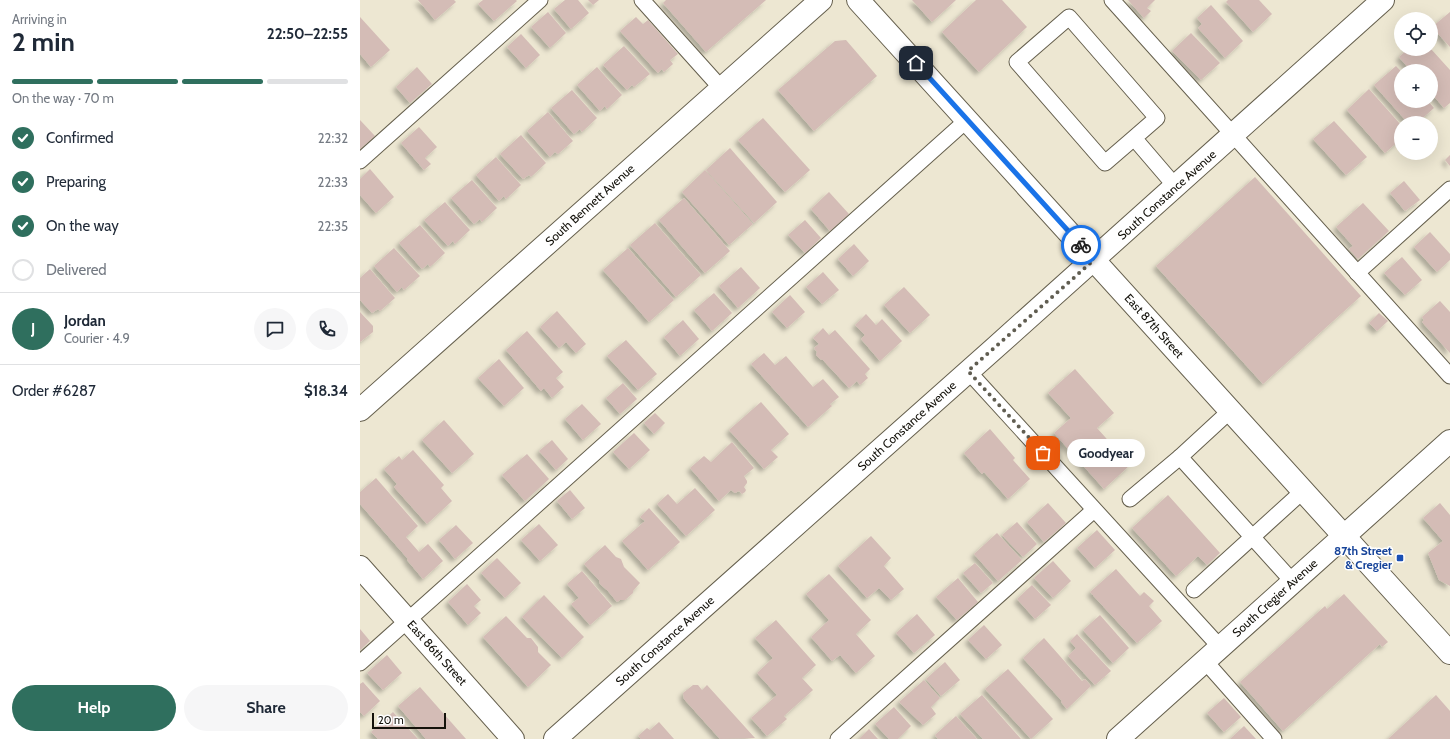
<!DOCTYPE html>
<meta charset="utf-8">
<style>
:root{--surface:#fff;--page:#f6f6f7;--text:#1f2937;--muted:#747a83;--line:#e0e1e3;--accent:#2f6f5e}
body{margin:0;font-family:Cabin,sans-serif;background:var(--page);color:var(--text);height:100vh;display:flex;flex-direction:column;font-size:15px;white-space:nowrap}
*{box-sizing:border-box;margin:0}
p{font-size:13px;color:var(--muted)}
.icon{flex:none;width:22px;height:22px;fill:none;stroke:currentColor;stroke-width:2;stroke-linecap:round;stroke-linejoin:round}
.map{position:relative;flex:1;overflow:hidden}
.panel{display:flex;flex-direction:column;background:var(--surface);width:360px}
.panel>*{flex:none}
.fabs{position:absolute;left:1034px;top:12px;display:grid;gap:8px}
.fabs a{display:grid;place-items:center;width:44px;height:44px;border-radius:50%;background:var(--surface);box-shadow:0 4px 16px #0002;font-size:20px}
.scale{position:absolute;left:12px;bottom:10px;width:74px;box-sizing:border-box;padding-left:4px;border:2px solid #14120b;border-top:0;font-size:11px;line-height:14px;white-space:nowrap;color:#14120b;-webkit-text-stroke:3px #fff;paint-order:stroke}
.pin{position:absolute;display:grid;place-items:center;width:34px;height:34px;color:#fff;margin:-17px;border-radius:8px;box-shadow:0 2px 6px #0006}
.courier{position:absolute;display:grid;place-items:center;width:40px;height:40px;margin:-20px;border:3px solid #1a73e8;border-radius:50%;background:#fff;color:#222;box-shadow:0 1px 5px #0007}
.bubble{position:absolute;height:28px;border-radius:14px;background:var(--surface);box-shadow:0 4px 16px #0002;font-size:13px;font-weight:700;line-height:28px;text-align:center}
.overview em{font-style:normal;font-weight:700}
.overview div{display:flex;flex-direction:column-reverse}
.overview{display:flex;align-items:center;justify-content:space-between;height:68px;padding:0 12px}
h1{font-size:26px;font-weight:700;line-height:30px}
.bar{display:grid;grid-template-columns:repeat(4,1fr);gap:6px 4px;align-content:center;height:48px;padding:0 12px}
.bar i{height:5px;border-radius:3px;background:var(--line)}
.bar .selected{background:var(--accent)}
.bar p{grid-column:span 4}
.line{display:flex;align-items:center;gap:10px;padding:0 12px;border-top:1px solid var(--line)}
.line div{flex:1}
.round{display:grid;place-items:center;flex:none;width:42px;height:42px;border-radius:21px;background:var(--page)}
ol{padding:0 12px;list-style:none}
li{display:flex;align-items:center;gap:12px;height:44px}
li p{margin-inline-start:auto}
li .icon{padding:4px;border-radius:50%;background:var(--accent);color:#fff;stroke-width:4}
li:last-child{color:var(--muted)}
li i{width:22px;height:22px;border:2px solid var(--line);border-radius:50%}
.button{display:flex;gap:8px;margin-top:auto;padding:8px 12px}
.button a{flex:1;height:46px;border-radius:24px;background:var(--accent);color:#fff;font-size:16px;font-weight:700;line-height:46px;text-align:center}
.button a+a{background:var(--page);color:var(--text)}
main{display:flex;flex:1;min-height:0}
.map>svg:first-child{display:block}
.building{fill:#d4bcb6;filter:url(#shadow)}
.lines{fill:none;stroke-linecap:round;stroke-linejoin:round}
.service-casing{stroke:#655f4d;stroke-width:17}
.minor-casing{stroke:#655f4d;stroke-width:24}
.secondary-casing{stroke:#655f4d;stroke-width:24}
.service{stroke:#fff;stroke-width:15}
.minor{stroke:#fff;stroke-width:22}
.secondary{stroke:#fff;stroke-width:22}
.done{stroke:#605d51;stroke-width:4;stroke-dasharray:0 7.2}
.route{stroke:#1a73e8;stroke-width:5}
.transit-dot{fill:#1a4fb4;stroke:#fff;stroke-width:1.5}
.labels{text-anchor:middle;stroke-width:3;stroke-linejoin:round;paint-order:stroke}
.street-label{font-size:12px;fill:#14120b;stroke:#fff}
.transit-label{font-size:12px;font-weight:bold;fill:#164399;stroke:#fff;text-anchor:end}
</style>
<main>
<section class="panel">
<div class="overview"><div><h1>2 min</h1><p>Arriving in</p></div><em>22:50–22:55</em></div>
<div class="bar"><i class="selected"></i><i class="selected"></i><i class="selected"></i><i></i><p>On the way · 70 m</p></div>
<ol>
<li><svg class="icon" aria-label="check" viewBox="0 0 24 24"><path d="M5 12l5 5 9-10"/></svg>Confirmed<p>22:32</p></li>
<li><svg class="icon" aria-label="check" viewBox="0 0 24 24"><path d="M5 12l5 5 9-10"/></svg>Preparing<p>22:33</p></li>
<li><svg class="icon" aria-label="check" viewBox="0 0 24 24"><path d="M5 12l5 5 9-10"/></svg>On the way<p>22:35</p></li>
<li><i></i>Delivered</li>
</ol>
<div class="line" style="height:72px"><b class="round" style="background:var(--accent);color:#fff">J</b><div><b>Jordan</b><p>Courier · 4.9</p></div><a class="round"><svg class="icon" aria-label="chat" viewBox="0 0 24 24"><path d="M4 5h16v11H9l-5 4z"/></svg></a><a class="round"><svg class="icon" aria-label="phone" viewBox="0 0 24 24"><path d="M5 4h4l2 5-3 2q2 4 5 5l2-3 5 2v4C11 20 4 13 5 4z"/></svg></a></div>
<div class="line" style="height:52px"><div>Order #6287</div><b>$18.34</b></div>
<div class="button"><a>Help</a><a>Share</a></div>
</section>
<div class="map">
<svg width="1090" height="739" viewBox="0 0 1090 739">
<defs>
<filter id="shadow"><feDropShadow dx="-3.5" dy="3.5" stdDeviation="2" flood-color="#0004"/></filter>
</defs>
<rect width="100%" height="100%" fill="#ede7d2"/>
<!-- building -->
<g class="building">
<path d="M58 0H94L96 2 75 20Z"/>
<path d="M123 0H156L157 1 134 21 118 4Z"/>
<path d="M205 0H218L229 13 211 29 194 9Z"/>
<path d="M228 0H239L233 5Z"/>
<path d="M306 0H406L346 52 303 3Z"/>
<path d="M552 0H596L572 22Z"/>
<path d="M616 0H642L667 27 619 72 582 32Z"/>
<path d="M768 0H795L787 8 791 11 784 18Z"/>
<path d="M868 0H899L912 14 893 32 866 2Z"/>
<path d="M851 5 883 41 865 58 838 28 842 24 837 18Z"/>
<path d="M188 12 206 33 190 48 171 27Z"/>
<path d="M1090 12V47L1072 27Z"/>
<path d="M0 17 30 50 11 67 0 54Z"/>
<path d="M276 17 283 24 288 20 318 54 310 60 313 64 304 72 302 69 298 73 260 31Z"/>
<path d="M831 33 860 63 841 80 812 51Z"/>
<path d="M161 34 180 55 166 68 147 47Z"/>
<path d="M486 40 517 76 454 131 418 90 475 41Z"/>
<path d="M264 46 290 74 274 87 272 85 267 90 243 65Z"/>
<path d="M1048 49H1071L1090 70V103L1084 108 1071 93V71H1051L1039 57Z"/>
<path d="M1036 66 1041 71V101H1068L1074 108 1057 123H1048L1014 85Z"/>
<path d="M57 67 72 84 50 103 36 87Z"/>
<path d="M237 67 262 95 247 109 245 106 240 111 217 85Z"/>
<path d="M1009 89 1041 125V139L1025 153 987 110Z"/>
<path d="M212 90 237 118 222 132 220 129 214 134 191 108Z"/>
<path d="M188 112 213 141 198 154 195 152 190 157 167 131Z"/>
<path d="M403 118 450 170 425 192 378 140Z"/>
<path d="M0 120 15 136 0 149Z"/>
<path d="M974 121 1007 157 986 175 953 139Z"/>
<path d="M59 127 77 147 65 158 71 164 64 170 41 143Z"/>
<path d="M161 135 186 163 171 177 169 175 163 179 140 154Z"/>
<path d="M370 148 417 202 394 223 346 170Z"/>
<path d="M1090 155V166L1085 160Z"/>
<path d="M136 157 161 185 146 199 144 196 139 201 116 175Z"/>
<path d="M10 169 34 197 16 213 0 195V179Z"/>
<path d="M345 170 393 224 369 245 322 192Z"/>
<path d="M895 177 1001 296 903 384 796 266Z"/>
<path d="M112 180 137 208 122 222 120 219 114 224 91 198Z"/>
<path d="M1044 181 1060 200 1045 211 1030 193Z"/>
<path d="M469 192 489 214 470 231 451 209Z"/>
<path d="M324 198 370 251 345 273 299 220Z"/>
<path d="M85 202 110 230 95 244 93 241 88 246 64 220Z"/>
<path d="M1003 203 1029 231 998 259 989 249 993 246 976 227Z"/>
<path d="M445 220 461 238 445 253 428 235Z"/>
<path d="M295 223 341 275 316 297 270 245Z"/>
<path d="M60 225 85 253 70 267 68 264 62 269 39 243Z"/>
<path d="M1070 232 1090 254V260L1077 272 1054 247Z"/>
<path d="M494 244 509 261 493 276 478 259Z"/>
<path d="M34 248 60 276 44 290 42 287 37 292 14 266Z"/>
<path d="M268 248 314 300 289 322 243 270Z"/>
<path d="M1042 257 1062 280 1045 295 1024 273Z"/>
<path d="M381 267 400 288 378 308 359 286Z"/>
<path d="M10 269 35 298 20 311 18 309 12 313 0 300V278Z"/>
<path d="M463 272 479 290 462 304 446 287Z"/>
<path d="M544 287 570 315 550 333 524 305Z"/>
<path d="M354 293 372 313 352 331 334 310Z"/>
<path d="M430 295 445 312 427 328 412 312Z"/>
<path d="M1080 301 1090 312V353L1062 322 1064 320 1062 317Z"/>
<path d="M197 311 226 344 216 353 206 342 199 348 180 327Z"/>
<path d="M0 312 13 326V332L0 342Z"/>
<path d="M1019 313 1028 321 1017 331 1009 323Z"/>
<path d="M506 314 516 325 522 319 542 341 520 361 501 339 505 335 495 325Z"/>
<path d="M323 320 339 339 320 356 304 337Z"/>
<path d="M463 328 469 335 475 330 510 369 505 374 508 378 500 385 497 381 489 388 463 360 460 359 456 355 457 352 454 348 459 344 453 338Z"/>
<path d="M167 331 203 372 196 378 204 387 192 398 184 388 181 391 146 350Z"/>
<path d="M266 340 297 374 278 390 247 356Z"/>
<path d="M404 353 415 365 426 356 453 387 463 379 479 397 470 404 472 406 448 427 391 364Z"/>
<path d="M139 359 164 388 144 406 118 378Z"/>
<path d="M715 369 754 413 737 428 770 465 744 489 694 433 711 418 688 393Z"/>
<path d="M263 383 277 399 260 414 246 398Z"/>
<path d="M401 402 429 434 411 450 418 457 404 469 369 430Z"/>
<path d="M222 404 241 424 223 440 205 419Z"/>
<path d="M295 413 305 423 294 434 284 423Z"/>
<path d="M84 420 114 454 92 473 62 440Z"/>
<path d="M630 429 655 458 653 460 670 479 648 499 624 472 622 474 604 453Z"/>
<path d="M274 433 290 450 269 469 253 452Z"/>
<path d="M192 440 208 459 196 470 179 451Z"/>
<path d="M372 442 394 468 384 476 387 481V483L384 487 386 490 385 492 382 494 379 491 375 493 371 490 359 501 330 468 344 456 351 462Z"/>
<path d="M53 450 84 485 81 488 92 501 67 524 34 487 37 484 24 469 39 456 42 460Z"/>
<path d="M167 454 189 479 165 501 142 475Z"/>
<path d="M16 478 58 526 46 537 59 552 68 544 83 561 63 579 47 560 48 559 0 504V492Z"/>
<path d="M335 488 355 510 326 536 297 504 308 494 317 504Z"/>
<path d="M210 490 225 508 212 519 197 501Z"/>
<path d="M808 495 860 553 847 565 838 556 816 576 772 528Z"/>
<path d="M688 503 706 523 684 542 667 522Z"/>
<path d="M1080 503 1090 515V586L1079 580 1068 553 1083 541 1063 518Z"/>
<path d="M289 508 320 542 288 570 262 541 285 521 280 517Z"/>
<path d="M657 522 677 544 663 557 642 535Z"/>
<path d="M179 524 198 545 180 561 161 540Z"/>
<path d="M96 525 113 543 95 559 79 540Z"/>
<path d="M737 530 755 550 735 568 717 548Z"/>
<path d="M637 533 662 560 638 581 614 554Z"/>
<path d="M511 536 531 558 524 566 544 589 531 600 519 588 507 598 478 566Z"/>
<path d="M245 545 256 557 261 559 264 567 280 583 273 591V593L265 600H260L257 602 248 591 240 584 239 580 224 564Z"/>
<path d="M137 558 161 583 145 598 121 573Z"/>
<path d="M693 561 711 581 693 598 674 578Z"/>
<path d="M615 563 633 583 621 593 603 573Z"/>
<path d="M756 569 780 596 784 592 794 601 789 606 802 621 777 643 730 592Z"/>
<path d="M222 571 252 606 230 625 211 604 219 598 207 584Z"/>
<path d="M469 574 511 620 496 634 515 656 496 673 480 655 472 661 451 637 469 620 446 594Z"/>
<path d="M598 578 618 602 597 620 576 597Z"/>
<path d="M107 584 121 600 114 606 121 613 108 625 88 602Z"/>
<path d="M672 585 691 605 675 619 657 599Z"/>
<path d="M984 594 1028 642 1022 647 1020 644 923 731 880 682 965 606 967 609Z"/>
<path d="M184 595 224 637 202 658 162 617Z"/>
<path d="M557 614 575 635 554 653 536 633Z"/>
<path d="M740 615 769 648 753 663 723 630Z"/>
<path d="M146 616 167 638H171L178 647V652L191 665 168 687 123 637Z"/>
<path d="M416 620 456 665 442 678 453 690 424 716 427 719 407 736 391 718 417 695 397 673 413 658 395 638Z"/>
<path d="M624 625 642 645 626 659 608 640Z"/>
<path d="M0 629 10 641 0 650Z"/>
<path d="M717 634 751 671 735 685 708 656 716 648 710 641Z"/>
<path d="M684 638 722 681 725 679 731 686 707 709 701 702 702 701 663 658Z"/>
<path d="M27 655 42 673 23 690 7 673Z"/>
<path d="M585 662 600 680 581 696 566 679Z"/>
<path d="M648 669 693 719 671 739 625 689Z"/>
<path d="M564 680 580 698 571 707 576 714 563 725 539 702Z"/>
<path d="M3 682 20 701 4 716 0 712V684Z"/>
<path d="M333 685H338L342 690 347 685 395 738 360 739 324 699 323 693Z"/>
<path d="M60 687 106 739H66L38 706Z"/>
<path d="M622 695 661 739H623L600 714Z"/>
<path d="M1076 695 1090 711V739H1028Z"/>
<path d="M864 698 881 717 864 732 847 713Z"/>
<path d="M534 707 551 726 538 739H529L515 724Z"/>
<path d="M33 712 58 739H18L11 732Z"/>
<path d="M596 716 617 739H578L575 735Z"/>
<path d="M299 722 314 739H281L278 736 287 728 290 730Z"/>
<path d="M884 726 896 739H870Z"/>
<path d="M509 729 518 739H499Z"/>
</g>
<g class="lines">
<defs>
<g id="service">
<path d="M282 0 361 88"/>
<path d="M752 0 1090 376"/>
<path d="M774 138 745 163 657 62 709 17 797 118 774 138 816 187"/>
<path d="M0 161 180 0"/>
<path d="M997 273 1090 189"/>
<path d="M608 371 860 647"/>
<path d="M871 410 820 457 933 582"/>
<path d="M770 499 820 457"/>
<path d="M834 590 943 491"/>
<path d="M845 661 914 739"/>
<path d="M0 663 607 120"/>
<path d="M478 739 734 510"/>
</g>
<g id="minor">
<path d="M0 410 461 0"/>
<path d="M0 567 153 739"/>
<path d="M195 739C472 493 748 248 1023 0"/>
<path d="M758 739 1090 441"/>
</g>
<path id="secondary" d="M498 0 1090 653"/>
</defs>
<!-- service casing -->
<use href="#service" class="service-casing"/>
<!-- minor casing -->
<use href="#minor" class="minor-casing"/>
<!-- secondary casing -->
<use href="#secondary" class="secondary-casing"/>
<!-- service -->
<use href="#service" class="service"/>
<!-- minor -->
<use href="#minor" class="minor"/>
<!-- secondary -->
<use href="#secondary" class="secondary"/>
</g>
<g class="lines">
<!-- done -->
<path class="done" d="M683 453 608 371 734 260 721 245"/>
<!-- route -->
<path class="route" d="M556 63 721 245"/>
</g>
<!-- markers -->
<rect class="transit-dot" x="1036" y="554" width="8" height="8" rx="2"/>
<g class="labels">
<!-- street labels -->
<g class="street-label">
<text transform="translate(807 195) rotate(-42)" y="4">South Constance Avenue</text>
<text transform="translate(230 205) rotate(-42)" y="4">South Bennett Avenue</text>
<text transform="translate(794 326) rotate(48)" y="4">East 87th Street</text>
<text transform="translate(547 426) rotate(-42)" y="4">South Constance Avenue</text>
<text transform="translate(915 598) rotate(-42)" y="4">South Cregier Avenue</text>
<text transform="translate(305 641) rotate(-42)" y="4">South Constance Avenue</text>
<text transform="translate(77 653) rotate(48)" y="4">East 86th Street</text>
</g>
<!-- transit labels -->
<g class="transit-label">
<text x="1032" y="555">87th Street<tspan x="1032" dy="14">&amp; Cregier</tspan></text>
</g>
</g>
</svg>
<div class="fabs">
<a><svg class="icon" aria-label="locate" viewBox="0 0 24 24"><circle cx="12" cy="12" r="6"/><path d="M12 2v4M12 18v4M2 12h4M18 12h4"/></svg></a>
<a>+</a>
<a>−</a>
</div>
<div class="scale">20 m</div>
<div class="pin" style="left:683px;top:453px;background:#ea580c"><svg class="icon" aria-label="bag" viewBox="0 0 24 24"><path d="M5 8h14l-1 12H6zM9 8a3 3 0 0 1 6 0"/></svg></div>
<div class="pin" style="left:556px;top:63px;background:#1f2937"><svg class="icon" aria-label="home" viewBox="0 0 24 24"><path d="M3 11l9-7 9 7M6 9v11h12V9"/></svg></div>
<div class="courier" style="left:721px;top:245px"><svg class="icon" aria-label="bike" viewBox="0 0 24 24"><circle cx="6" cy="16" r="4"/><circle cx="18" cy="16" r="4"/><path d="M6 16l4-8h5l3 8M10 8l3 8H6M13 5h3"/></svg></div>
<div class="bubble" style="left:707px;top:439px;width:78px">Goodyear</div>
</div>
</main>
